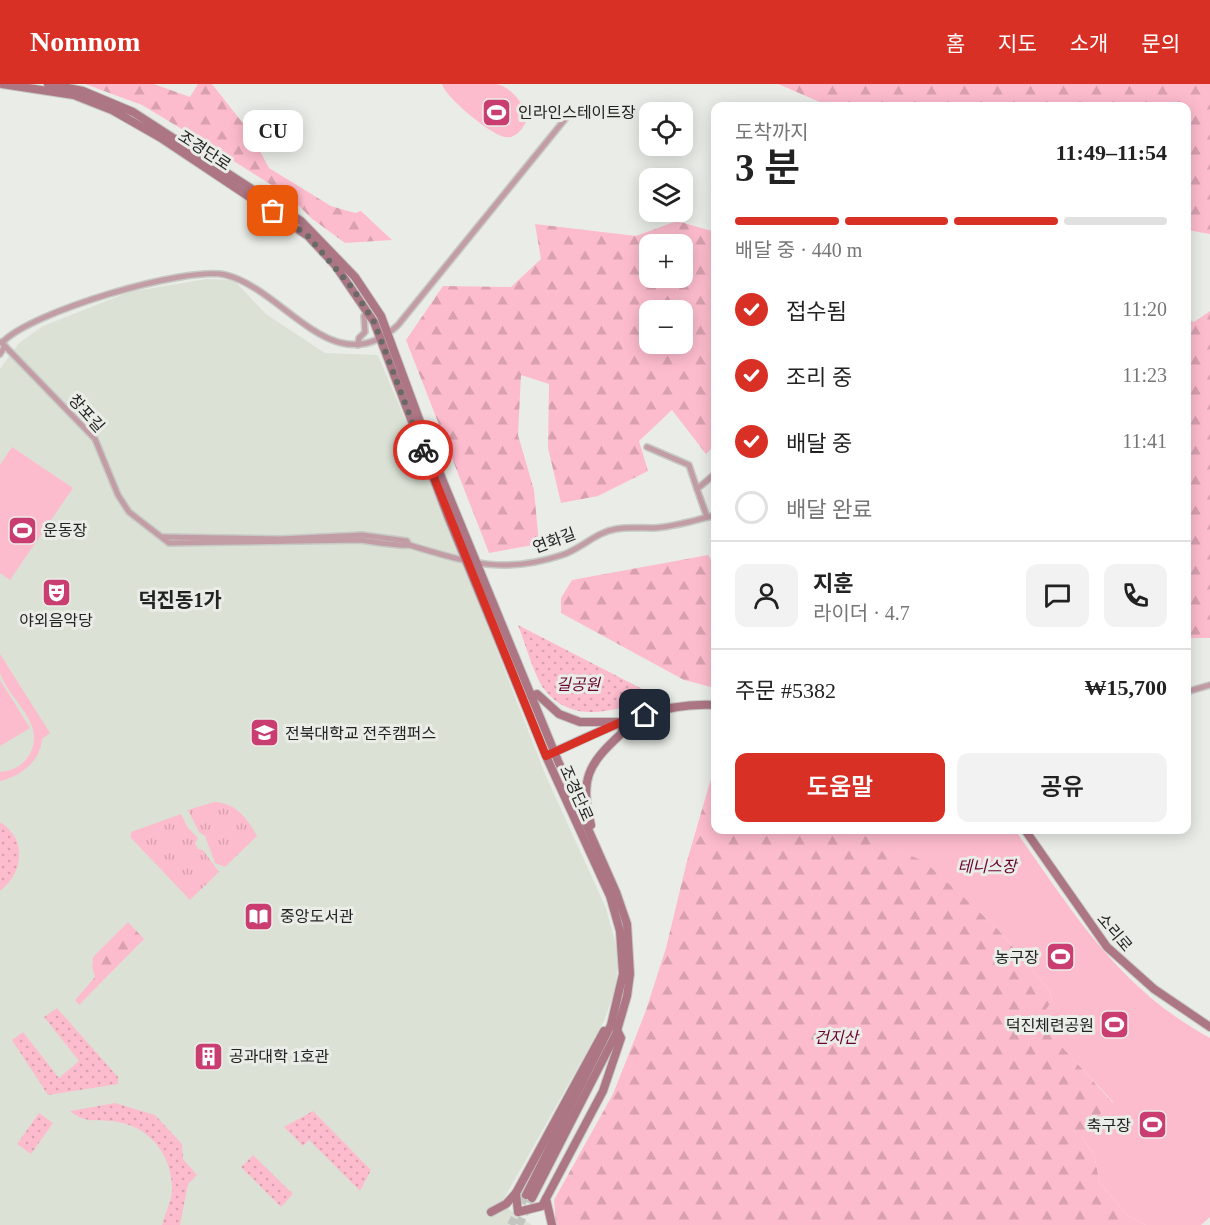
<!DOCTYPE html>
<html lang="ko">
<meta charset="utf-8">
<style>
:root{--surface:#fff;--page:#f2f2f2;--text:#222;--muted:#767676;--line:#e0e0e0;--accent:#d93025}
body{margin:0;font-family:"Times New Roman","Noto Sans KR",serif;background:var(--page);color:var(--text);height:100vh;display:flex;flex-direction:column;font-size:22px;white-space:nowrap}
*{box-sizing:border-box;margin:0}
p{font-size:20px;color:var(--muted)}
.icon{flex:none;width:33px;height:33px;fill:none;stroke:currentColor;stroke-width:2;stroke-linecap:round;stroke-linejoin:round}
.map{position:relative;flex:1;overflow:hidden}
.drawer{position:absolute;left:711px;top:18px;width:480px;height:732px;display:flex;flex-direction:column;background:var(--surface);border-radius:12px;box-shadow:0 3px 15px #0003}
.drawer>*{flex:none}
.fabs{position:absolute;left:639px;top:18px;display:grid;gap:12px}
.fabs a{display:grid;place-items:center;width:54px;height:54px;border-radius:12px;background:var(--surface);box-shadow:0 3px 15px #0003;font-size:30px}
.pin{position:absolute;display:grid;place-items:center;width:51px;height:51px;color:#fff;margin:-26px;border-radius:12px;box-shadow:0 3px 9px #0006}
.courier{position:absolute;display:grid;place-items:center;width:60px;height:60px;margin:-30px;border:4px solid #d93025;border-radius:50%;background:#fff;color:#222;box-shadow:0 2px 8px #0007}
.bubble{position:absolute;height:42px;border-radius:12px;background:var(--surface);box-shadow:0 3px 15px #0003;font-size:20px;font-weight:600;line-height:42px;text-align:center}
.headline em{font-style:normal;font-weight:600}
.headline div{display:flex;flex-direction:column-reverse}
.headline{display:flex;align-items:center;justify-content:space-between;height:102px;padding:0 24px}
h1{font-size:39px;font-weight:600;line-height:45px}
.bar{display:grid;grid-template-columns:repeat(4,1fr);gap:9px 6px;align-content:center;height:72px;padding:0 24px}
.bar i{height:8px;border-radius:4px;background:var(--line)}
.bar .selected{background:var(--accent)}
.bar p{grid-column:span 4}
.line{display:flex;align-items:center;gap:15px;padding:0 24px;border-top:2px solid var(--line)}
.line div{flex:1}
.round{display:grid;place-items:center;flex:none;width:63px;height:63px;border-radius:12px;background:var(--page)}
ol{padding:0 24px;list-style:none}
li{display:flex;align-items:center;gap:18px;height:66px}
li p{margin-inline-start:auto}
li .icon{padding:6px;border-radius:50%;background:var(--accent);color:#fff;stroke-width:4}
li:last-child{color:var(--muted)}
li i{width:33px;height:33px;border:3px solid var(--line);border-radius:50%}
.action{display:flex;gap:12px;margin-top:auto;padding:12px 24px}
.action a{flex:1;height:69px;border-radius:12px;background:var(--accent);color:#fff;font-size:24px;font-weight:600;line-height:69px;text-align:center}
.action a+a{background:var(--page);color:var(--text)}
header{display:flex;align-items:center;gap:36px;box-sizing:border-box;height:84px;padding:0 30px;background:var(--accent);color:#fff}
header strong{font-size:28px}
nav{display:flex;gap:33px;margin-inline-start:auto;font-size:21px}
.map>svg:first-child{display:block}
.built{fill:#dbe2d5}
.grass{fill:url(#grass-tufts)}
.forest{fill:url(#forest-firs);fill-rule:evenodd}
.park{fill:url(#park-dots)}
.pitch{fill:#fdbccd}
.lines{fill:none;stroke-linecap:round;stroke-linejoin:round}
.secondary-tunnel{stroke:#c2c5c0;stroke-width:8;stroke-dasharray:8 4;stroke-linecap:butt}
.street-casing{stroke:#c6c9c4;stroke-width:8}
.secondary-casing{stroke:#c6c9c4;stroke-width:10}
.street{stroke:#c39da6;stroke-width:5}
.secondary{stroke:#ad7684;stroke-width:8}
.done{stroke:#696a67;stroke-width:6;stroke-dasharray:0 10.8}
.route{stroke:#d93025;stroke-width:8}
.labels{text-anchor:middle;stroke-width:6;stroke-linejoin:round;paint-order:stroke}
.poi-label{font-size:16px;fill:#232422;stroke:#eaede7;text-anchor:start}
.street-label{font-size:16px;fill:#232422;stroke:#eaede7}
.park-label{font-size:16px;font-style:italic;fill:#680131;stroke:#eaede7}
.quarter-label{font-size:20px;font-weight:bold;fill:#232422;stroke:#eaede7}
</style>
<header>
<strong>Nomnom</strong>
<nav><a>홈</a><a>지도</a><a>소개</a><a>문의</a></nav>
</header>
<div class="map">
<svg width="1210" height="1141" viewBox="0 0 1210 1141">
<defs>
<pattern id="grass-tufts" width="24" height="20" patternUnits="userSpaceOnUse" patternTransform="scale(1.5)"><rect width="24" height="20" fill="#fdbccd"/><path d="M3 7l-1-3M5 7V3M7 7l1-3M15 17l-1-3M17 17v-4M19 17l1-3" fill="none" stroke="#d9a1b0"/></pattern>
<pattern id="forest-firs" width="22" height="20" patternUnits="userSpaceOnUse" patternTransform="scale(1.5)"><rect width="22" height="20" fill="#fdbccd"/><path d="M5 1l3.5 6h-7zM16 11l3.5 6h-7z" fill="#d9a1b0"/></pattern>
<pattern id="park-dots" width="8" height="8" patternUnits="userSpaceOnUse" patternTransform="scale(1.5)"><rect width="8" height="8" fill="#fdbccd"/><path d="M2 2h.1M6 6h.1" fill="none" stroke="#d9a1b0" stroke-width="1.8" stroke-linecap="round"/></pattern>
</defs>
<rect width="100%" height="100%" fill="#eaede7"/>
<!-- built -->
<path class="built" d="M206 195 234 196 266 230 325 269 378 271 425 383 546 692 606 824 619 873 615 906 604 937 501 1120 532 1141H0V285L19 259 43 242 129 208Z"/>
<!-- grass -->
<g class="grass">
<path d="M214 718C235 718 248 735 257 752L225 783 215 779 205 752 199 748 188 726Z"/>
<path d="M181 730 188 744 198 754 195 759 198 765 203 766 219 788 190 816 131 754V748Z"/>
</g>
<!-- forest -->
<g class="forest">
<path d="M85 0H154L190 13 198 0H212L249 47 269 84 331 122 355 129 361 127 392 156 345 159 311 134 289 112 213 64 142 21Z"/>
<path d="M778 0H1210V150L1187 146 1186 22H829Z"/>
<path d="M677 137 715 148V361L706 370 672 326 639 357 648 387 598 412 561 419 548 364 549 300 521 291 518 351 534 406 539 460 489 469 406 256 443 202 511 203 541 175 535 140 636 152ZM650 160H682V194H650ZM650 226H682V260H650Z"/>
<path d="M1210 227V554H1187V235L1194 238Z"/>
<path d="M708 471 715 482V604L684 596 561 529V514L572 496Z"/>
<path d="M715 681 716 746H854L925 777 997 844 1050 907 1052 918 1038 936 1113 1019 1085 1045 1082 1054 1094 1071 1100 1099 1128 1132 1146 1141H556L554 1116 613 1010 645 929 666 864 687 777Z"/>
<path d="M128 838 144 855 79 921 75 916 95 893 92 883 93 873Z"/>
</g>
<!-- park -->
<g class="park">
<path d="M518 541 648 608 651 615C615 626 573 642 544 605 535 594 524 556 518 541Z"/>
<path d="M0 738C28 755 23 790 0 807Z"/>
<path d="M57 924 118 993V1000L48 1011 12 956 23 948 59 994 79 977 44 933Z"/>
<path d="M115 1019 155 1031 182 1060 183 1075 197 1091 188 1100 180 1141H162C165 1130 172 1116 172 1105 172 1072 151 1044 118 1038 98 1034 86 1041 70 1027Z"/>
<path d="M313 1027 371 1086 360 1107 309 1056 303 1062 284 1043Z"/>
<path d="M39 1029 53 1039 31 1070 17 1060Z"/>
<path d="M253 1071 293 1110 281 1123 241 1083Z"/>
</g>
<!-- pitch -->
<g class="pitch">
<path d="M442 0C459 0 479 0 496 0 511 2 528 23 526 38 522 46 515 55 505 53 491 51 445 13 442 0Z"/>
<path d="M12 363 73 404 10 496 0 489V381Z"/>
<path d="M0 570 50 649 42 655C40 678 21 692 0 697V688C11 687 21 683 28 673 49 640 9 617 0 589 0 584 0 576 0 570Z"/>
<path d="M0 596 30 644 0 662Z"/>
<path d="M854 746H1015C1074 829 1117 903 1210 954V1133L1201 1141H1146L1128 1132 1100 1099 1094 1071 1082 1054 1085 1045 1113 1018 1037 936 1052 918 1050 907 997 844 925 778Z"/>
</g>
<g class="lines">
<!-- secondary-tunnel -->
<g class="secondary-tunnel">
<path d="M511 1141 526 1111"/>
<path d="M519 1141 532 1114"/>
</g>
<defs>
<g id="street">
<path d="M1 258 95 355 118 411 129 428 169 459 360 456C369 457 404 463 409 461"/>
<path d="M2 259C27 229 187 181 226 191 285 206 334 301 398 241L566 34"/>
<path d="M358 261 359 254 365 248 364 232 368 229"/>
<path d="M0 270 5 262"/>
<path d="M647 363 689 381 697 405"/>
<path d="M707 433 697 405 716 389"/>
<path d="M163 453 280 455 362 451 407 457 409 461C467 478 502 491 562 471 581 465 596 448 616 445 627 443 640 444 653 444 675 443 695 436 716 431"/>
<path d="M1186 608 1210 601"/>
</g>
<g id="secondary">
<path d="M2 0 74 11 112 26 161 54 308 152 335 181 374 238 449 435 546 672 610 812 620 847 623 890 611 941 526 1111"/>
<path d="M48 0 83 7 133 28 301 137 355 193 381 232 433 373 558 677 616 808 627 840 630 890 627 912 616 950 532 1114"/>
<path d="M532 612 537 610 559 630 580 638H621L622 649C587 681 580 695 591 741"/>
<path d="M550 670C603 646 656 617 716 621"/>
<path d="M1025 746 1107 863 1154 905 1210 943"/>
<path d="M516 1109 518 1128 542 1122 603 1007 621 954 617 946"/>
<path d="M546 1115 552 1141"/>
<path d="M491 1128 506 1120 516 1109 604 947"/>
</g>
</defs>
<!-- street casing -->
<use href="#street" class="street-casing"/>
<!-- secondary casing -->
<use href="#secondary" class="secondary-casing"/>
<!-- street -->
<use href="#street" class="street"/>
<!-- secondary -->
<use href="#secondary" class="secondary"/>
</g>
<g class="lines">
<!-- done -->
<path class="done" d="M273 127 308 152 353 205 374 238 423 366"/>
<!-- route -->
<path class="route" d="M423 366 546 672 621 638 645 631"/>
</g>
<!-- icons -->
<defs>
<symbol id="stadium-square" viewBox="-11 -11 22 22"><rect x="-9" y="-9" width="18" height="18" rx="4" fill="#c93d71" stroke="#eaede7"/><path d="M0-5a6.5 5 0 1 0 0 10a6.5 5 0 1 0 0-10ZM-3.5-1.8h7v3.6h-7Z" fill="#fff"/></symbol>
<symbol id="theatre-square" viewBox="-11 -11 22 22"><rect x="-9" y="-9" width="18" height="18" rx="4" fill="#c93d71" stroke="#eaede7"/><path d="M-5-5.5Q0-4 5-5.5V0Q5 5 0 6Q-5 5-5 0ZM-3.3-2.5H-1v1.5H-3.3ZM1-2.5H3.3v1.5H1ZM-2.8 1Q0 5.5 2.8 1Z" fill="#fff"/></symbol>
<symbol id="university-square" viewBox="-11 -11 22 22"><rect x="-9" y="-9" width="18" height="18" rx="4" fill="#c93d71" stroke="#eaede7"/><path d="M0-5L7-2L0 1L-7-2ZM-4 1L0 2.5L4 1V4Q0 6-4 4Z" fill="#fff"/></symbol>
<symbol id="library-square" viewBox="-11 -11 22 22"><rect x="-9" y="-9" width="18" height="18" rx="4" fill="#c93d71" stroke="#eaede7"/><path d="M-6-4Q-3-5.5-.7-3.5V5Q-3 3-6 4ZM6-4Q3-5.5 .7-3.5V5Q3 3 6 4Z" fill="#fff"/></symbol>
<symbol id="building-square" viewBox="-11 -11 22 22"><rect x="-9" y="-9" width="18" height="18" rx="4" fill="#c93d71" stroke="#eaede7"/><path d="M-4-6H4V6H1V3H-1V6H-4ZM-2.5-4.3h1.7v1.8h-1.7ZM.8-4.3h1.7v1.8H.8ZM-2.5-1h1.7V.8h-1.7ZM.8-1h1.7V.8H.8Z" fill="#fff"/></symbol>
</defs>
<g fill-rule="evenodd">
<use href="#stadium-square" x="480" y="12" width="33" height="33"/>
<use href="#stadium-square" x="6" y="430" width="33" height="33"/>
<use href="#theatre-square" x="40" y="492" width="33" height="33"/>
<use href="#university-square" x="248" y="632" width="33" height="33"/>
<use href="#library-square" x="242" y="816" width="33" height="33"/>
<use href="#stadium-square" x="1044" y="856" width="33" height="33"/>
<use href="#stadium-square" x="1098" y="924" width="33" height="33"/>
<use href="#building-square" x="192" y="956" width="33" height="33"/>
<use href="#stadium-square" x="1136" y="1024" width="33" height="33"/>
</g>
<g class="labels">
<!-- poi labels -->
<g class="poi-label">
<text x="518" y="34">인라인스테이트장</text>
<text x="43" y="452">운동장</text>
<text x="56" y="542" text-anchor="middle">야외음악당</text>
<text x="285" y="655">전북대학교 전주캠퍼스</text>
<text x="280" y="838">중앙도서관</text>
<text x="1039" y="879" text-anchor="end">농구장</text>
<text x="1094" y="947" text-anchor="end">덕진체련공원</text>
<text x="229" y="978">공과대학 1호관</text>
<text x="1131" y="1047" text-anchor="end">축구장</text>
</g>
<!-- street labels -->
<g class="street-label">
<text transform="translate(205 66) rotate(33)" y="6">조경단로</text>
<text transform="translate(87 329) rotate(48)" y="6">창포길</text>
<text transform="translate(554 456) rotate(-20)" y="6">연화길</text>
<text transform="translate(577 709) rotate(66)" y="6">조경단로</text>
<text transform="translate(1115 848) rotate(50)" y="6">소리로</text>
</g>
<!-- park labels -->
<g class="park-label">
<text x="578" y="606">길공원</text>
<text x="987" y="788">테니스장</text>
<text x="836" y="959">건지산</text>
</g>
<!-- quarter labels -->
<g class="quarter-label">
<text x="180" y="523">덕진동1가</text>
</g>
</g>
</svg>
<div class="fabs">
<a><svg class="icon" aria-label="locate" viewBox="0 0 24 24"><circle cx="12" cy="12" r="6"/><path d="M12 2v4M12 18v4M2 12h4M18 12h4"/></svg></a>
<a><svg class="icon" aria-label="layers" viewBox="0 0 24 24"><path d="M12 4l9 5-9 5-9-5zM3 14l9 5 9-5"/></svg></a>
<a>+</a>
<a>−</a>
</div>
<div class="pin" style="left:273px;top:127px;background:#ea580c"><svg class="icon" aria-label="bag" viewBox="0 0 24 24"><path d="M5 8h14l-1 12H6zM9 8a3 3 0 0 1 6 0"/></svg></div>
<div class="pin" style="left:645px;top:631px;background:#1f2937"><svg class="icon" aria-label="home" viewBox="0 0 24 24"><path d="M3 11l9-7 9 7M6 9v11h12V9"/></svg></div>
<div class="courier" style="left:423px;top:366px"><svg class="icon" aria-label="bike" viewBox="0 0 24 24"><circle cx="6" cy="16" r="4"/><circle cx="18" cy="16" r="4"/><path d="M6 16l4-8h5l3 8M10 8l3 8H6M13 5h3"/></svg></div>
<div class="bubble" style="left:243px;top:26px;width:60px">CU</div>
<section class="drawer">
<div class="headline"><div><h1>3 분</h1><p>도착까지</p></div><em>11:49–11:54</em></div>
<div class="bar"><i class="selected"></i><i class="selected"></i><i class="selected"></i><i></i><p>배달 중 · 440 m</p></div>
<ol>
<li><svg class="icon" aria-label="check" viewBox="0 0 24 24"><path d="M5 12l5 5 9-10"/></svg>접수됨<p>11:20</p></li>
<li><svg class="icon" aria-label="check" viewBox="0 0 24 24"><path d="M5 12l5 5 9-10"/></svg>조리 중<p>11:23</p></li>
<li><svg class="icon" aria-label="check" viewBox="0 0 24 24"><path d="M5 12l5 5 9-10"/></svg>배달 중<p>11:41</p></li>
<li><i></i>배달 완료</li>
</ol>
<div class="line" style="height:108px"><a class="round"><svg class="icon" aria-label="person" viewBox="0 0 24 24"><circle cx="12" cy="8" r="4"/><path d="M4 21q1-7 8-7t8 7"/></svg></a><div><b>지훈</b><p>라이더 · 4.7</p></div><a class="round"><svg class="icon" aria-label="chat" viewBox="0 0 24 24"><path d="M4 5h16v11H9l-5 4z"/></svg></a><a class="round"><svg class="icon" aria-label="phone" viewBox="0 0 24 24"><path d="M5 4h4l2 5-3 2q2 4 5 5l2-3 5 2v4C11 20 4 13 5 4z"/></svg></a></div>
<div class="line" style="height:78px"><div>주문 #5382</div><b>₩15,700</b></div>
<div class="action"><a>도움말</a><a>공유</a></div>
</section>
</div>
